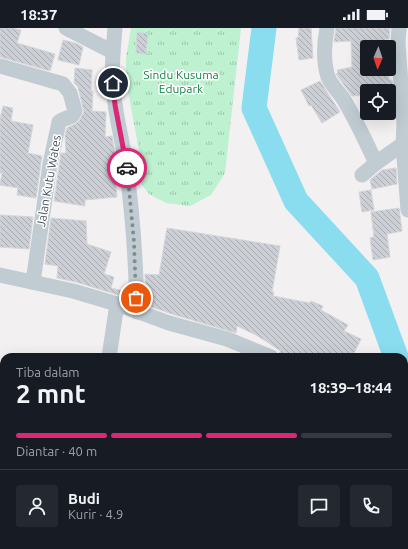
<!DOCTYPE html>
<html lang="id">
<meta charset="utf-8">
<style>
:root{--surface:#171b24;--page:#242831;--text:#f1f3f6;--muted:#9ea1a6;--line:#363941;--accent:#db2777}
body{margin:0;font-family:Ubuntu,sans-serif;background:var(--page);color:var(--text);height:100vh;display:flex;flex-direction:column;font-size:15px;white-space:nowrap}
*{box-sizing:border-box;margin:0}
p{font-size:13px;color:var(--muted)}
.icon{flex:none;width:22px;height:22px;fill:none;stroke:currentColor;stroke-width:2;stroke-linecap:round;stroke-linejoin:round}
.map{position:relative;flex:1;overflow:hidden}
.panel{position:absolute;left:0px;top:325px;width:408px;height:196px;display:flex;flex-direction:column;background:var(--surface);border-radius:12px 12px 0 0;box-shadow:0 4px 16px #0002}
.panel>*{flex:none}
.needle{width:26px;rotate:182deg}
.controls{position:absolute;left:360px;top:12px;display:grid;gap:8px}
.controls a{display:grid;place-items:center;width:36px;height:36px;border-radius:4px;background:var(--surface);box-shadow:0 4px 16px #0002;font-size:20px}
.pin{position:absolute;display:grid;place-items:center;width:34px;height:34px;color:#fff;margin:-17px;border:2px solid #fff;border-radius:50%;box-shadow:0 1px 4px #0007}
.courier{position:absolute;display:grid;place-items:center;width:40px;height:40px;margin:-20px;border:3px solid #db2777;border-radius:50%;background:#fff;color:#222;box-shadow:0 1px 5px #0007}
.head em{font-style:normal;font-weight:700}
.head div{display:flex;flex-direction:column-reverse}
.head{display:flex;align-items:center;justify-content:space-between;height:68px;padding:0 16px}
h1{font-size:26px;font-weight:700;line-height:30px}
.bar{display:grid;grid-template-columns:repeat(4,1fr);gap:6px 4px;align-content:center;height:48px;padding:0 16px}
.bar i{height:5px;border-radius:3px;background:var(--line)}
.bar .on{background:var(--accent)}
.bar p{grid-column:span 4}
.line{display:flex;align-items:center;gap:10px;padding:0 16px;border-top:1px solid var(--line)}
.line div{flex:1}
.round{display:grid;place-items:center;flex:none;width:42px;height:42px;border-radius:4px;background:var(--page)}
.status{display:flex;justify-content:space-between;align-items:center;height:28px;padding:0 20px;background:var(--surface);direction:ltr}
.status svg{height:11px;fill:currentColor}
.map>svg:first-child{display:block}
.grass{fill:url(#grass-tufts)}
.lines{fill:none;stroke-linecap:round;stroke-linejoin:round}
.river{stroke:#89ddef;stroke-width:25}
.building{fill:url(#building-back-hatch);stroke:#d4d6db}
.street{stroke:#c0cbd2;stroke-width:15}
.done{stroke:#838b91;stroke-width:4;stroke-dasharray:0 7.2}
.route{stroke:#db2777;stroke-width:5}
.labels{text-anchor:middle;stroke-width:3;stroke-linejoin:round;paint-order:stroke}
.park-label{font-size:12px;fill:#148348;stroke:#fff}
.street-label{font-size:12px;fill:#47545e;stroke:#fff}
</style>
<div class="status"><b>18:37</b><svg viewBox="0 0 49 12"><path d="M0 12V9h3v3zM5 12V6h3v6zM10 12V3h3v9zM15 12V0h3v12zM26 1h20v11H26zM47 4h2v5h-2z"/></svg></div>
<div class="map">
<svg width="408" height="521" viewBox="0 0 408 521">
<defs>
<pattern id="grass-tufts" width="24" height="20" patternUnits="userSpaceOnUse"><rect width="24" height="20" fill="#bdf1cf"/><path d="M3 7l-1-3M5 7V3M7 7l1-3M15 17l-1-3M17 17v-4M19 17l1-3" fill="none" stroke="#9bc6ab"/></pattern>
<pattern id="building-back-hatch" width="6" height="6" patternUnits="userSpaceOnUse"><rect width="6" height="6" fill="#cccfd5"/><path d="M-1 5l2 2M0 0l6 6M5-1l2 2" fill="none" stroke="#a7abb0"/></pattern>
</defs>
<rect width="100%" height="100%" fill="#f2f0f0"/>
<!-- grass -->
<path class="grass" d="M131 0H241L225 145 211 167 190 178 166 175 149 166 142 157 140 147 139 122 126 53V30Z"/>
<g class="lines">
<!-- river -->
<g class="river">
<path d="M264 0 254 80 296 173 367 250 396 329"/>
<path d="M226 521 227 517"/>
</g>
</g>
<!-- building -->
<g class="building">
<path d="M0 0H13L21 2 17 15 55 26 50 43 0 29Z"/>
<path d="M299 0H311L313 30 299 32 296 10H298Z"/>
<path d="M336 0H390L389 11H386L387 19H367V41H389V52H392L393 63H366V67L352 68 336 46 338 45 337 42 352 39 351 13 334 14Z"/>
<path d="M137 4 148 6 146 26 136 25Z"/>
<path d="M63 12 75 15 83 19 79 37 58 32Z"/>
<path d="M75 40 92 42 91 63H93L92 83 106 84 105 109 112 108 117 137 114 138 117 169 85 172V178L54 173 61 125H66L65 107 67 100 75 96 79 93 84 84 78 59 74 55Z"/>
<path d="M320 53 340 84 322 95 311 77 309 78 301 62Z"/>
<path d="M3 78 13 80 11 93 33 97 28 125 42 128 36 170 17 167 18 160 0 157 2 145H0V91Z"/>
<path d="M396 140 397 156 372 161 370 152 382 142Z"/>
<path d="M371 162 374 182 362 184 359 164Z"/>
<path d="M399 180 402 203 387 206 390 229 373 232 370 210 374 209 371 184Z"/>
<path d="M0 187 33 189 29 221 0 219Z"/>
<path d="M51 190 86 193 87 216 111 224 104 246 114 249 111 260 127 264 128 270 76 254 57 250 58 238 45 236Z"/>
<path d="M167 200 280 218 272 264H274L273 268 310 275 311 273 323 278 321 282 348 297 344 303 361 311 352 329H280L279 325 281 323 256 307 237 298 236 305 172 286 146 277 145 246 159 247Z"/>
</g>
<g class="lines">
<!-- street -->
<g class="street">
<path d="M66 0 113 24"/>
<path d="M115 0C113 22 111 45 114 67 116 91 123 114 126 138 133 187 136 235 137 284"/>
<path d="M327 0C324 16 323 33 328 49 332 58 339 64 344 72 356 92 366 114 376 135"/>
<path d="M399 0 398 15 404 96 403 116 408 182"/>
<path d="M0 38 63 56 70 65 75 83 72 88 62 92 59 94 50 136 33 254"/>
<path d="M362 147 376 135 403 116"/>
<path d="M0 247 73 263 117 276 169 295 227 311 271 329"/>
<path d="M109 329 117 276"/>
<path d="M404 483 408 486"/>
<path d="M25 521V517"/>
<path d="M110 521 111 517"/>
<path d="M406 521 408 519"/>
</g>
</g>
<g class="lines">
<!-- done -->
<path class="done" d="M127 140 134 214 136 270"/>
<!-- route -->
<path class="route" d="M113 55 115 77 127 140"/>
</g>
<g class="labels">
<!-- park labels -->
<g class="park-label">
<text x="181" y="51">Sindu Kusuma<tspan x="181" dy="14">Edupark</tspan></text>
</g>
<!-- street labels -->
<g class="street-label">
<text transform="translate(49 153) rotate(-80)" y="4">Jalan Kutu Wates</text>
</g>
</g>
</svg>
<div class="controls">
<a><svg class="needle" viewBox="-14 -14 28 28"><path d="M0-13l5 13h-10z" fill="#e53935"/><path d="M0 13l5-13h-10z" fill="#9ea1a6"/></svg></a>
<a><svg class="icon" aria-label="locate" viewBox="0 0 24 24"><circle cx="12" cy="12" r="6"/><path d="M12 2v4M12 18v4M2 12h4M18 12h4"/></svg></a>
</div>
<div class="pin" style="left:136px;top:270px;background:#ea580c"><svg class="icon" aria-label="bag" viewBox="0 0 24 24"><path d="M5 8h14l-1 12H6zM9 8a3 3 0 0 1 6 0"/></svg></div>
<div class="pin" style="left:113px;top:55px;background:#1f2937"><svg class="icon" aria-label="home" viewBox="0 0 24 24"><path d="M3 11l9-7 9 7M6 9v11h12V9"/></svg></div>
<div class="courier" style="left:127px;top:140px"><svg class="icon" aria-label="car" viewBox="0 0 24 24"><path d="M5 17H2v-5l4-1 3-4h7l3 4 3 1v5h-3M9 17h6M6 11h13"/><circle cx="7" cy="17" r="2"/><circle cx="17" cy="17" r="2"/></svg></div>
<section class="panel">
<div class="head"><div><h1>2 mnt</h1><p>Tiba dalam</p></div><em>18:39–18:44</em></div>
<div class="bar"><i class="on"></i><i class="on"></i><i class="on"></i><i></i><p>Diantar · 40 m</p></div>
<div class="line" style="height:72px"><a class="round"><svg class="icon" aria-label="person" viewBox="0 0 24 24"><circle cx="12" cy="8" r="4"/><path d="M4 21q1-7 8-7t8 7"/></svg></a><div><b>Budi</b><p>Kurir · 4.9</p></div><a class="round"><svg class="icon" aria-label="chat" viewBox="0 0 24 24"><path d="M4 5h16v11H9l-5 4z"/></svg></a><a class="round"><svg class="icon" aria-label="phone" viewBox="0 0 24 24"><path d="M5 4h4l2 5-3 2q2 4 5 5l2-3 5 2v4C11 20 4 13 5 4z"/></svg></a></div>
</section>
</div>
